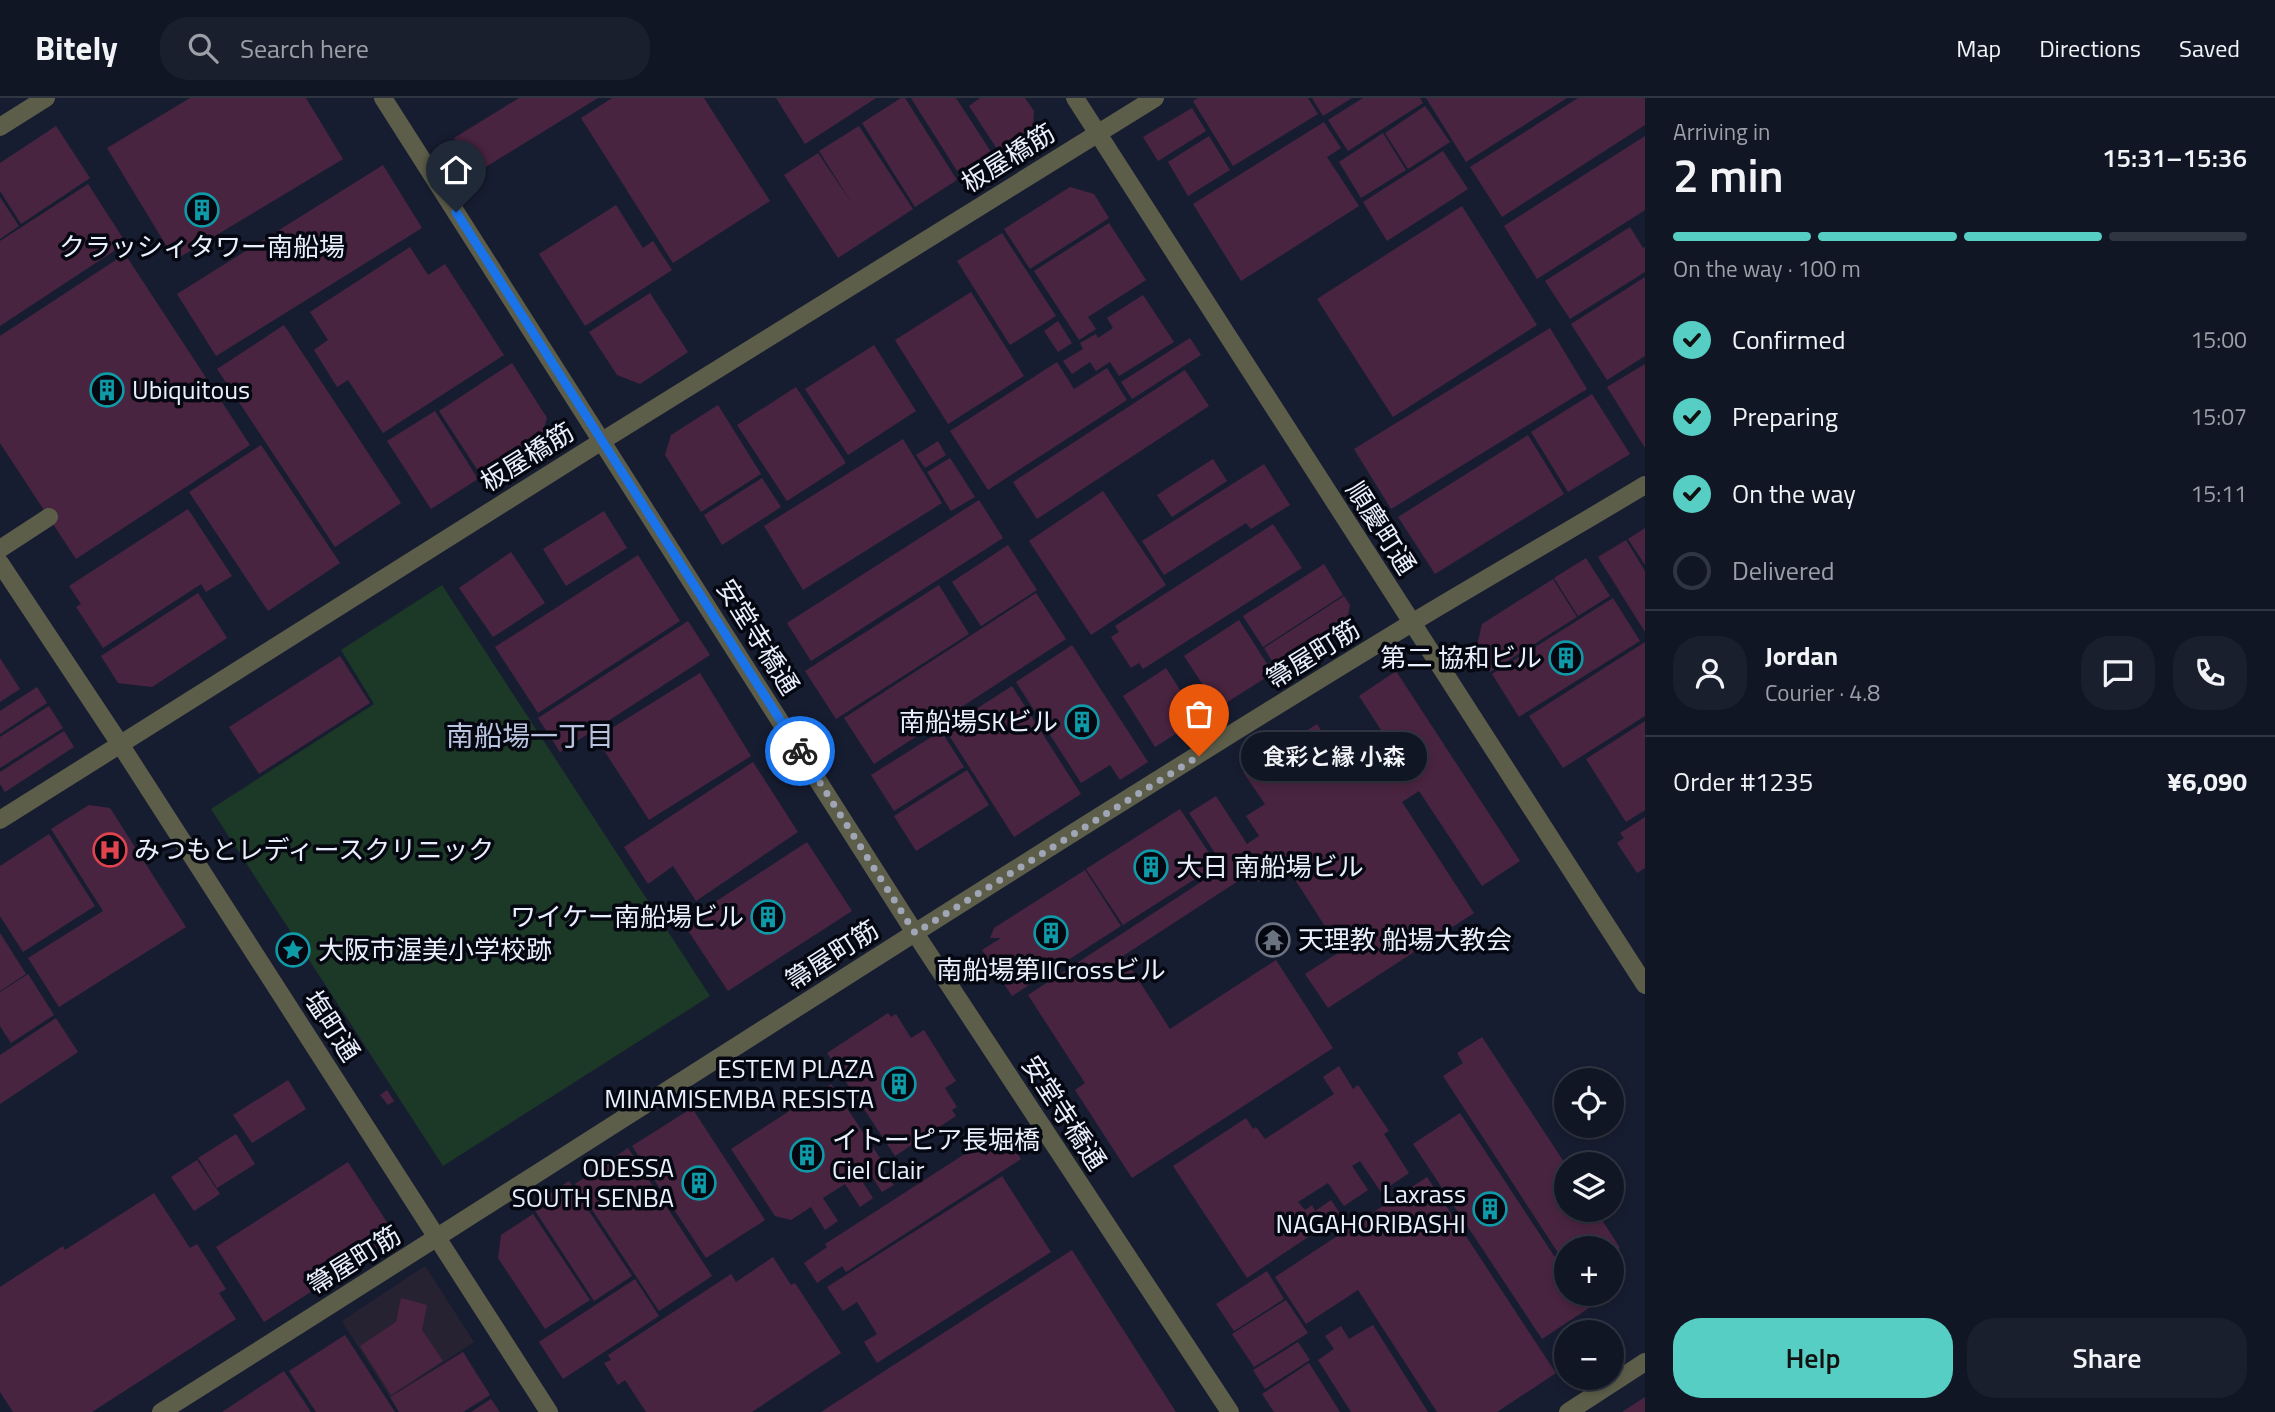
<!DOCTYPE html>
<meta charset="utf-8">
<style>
:root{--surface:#111625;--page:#1a1f2d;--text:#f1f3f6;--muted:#9c9fa7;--line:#303542;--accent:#56cec3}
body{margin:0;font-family:"Titillium Web","Noto Sans JP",sans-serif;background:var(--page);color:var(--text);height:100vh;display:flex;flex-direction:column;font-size:26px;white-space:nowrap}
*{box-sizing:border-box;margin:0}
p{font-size:23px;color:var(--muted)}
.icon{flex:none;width:38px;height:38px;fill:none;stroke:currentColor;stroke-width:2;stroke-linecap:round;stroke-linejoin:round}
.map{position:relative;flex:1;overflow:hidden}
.side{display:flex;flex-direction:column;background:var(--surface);width:630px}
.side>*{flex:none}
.controls{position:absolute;left:1554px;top:970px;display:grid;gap:14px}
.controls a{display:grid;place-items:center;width:70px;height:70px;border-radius:50%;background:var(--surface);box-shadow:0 4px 10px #0003,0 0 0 2px var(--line);font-size:35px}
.pin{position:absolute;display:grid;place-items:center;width:60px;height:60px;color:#fff;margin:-72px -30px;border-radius:50% 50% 50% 0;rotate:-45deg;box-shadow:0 0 7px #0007}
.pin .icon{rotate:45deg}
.courier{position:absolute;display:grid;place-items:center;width:70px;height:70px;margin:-35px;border:5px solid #1a73e8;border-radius:50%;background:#fff;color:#222;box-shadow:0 2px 9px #0007}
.bubble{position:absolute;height:49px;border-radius:24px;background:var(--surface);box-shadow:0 4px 10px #0003,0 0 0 2px var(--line);font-size:23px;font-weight:600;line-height:49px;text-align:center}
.head em{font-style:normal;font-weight:600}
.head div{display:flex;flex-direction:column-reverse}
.head{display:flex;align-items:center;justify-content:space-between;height:119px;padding:0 28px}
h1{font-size:46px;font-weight:600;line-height:52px}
.bar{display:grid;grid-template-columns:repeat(4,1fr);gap:10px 7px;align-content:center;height:84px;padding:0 28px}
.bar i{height:9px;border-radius:5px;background:var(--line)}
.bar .current{background:var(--accent)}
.bar p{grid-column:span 4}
.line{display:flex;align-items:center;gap:18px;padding:0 28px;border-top:2px solid var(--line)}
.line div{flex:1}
.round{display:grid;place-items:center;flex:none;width:74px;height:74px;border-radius:28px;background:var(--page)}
ol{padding:0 28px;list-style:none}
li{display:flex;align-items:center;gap:21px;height:77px}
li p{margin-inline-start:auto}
li .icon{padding:7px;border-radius:50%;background:var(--accent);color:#111;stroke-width:4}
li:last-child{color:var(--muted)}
li i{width:38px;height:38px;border:4px solid var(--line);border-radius:50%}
.action{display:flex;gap:14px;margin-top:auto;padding:14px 28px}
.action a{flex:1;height:80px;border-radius:28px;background:var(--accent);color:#111;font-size:28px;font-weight:600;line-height:80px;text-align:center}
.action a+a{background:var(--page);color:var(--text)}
header{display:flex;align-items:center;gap:42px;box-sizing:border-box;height:98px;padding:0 35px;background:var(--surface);border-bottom:2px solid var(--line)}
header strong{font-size:33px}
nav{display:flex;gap:38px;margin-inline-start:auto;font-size:24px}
.search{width:490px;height:63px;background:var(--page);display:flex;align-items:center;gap:18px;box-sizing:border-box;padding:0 24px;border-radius:28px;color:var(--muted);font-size:26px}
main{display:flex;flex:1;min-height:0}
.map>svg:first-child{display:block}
.commercial{fill:#272232}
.green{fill:#1c3826}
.building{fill:#492440}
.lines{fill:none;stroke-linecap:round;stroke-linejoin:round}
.service{stroke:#5d5e4a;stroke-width:18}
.minor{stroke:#5d5e4a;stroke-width:18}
.done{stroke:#a0a6b6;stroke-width:7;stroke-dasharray:0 12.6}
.route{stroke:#1a73e8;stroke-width:9}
.labels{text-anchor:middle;stroke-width:7;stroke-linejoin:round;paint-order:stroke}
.street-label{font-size:26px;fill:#eaeffe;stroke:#060811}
.poi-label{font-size:26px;fill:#eaeffe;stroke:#060811;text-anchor:start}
.neighbourhood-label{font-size:28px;fill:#b9c3de;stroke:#060811}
</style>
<header>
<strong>Bitely</strong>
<div class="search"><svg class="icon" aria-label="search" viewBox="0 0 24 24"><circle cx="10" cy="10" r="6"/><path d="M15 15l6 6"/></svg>Search here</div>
<nav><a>Map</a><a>Directions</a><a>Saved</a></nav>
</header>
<main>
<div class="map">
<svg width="1645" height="1314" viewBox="0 0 1645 1314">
<rect width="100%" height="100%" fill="#171d31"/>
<!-- commercial -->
<path class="commercial" d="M425 1168 474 1244 390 1299 342 1223Z"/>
<!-- green -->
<path class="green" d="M442 487 710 898 443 1068 211 711 374 606 341 552Z"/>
<!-- building -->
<g class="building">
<path d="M190 0H306L343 61 175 162 107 50Z"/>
<path d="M519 0H598L476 75 454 40Z"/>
<path d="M612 0H704L770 103 673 165 581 20Z"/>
<path d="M776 0H876L805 46Z"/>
<path d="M901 0H905L957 82 915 109 862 25Z"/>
<path d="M911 0H956L997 63 964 84Z"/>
<path d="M980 0H1025L1034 13 1033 32 999 54 969 8Z"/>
<path d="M1198 0H1308L1318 16 1233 68 1193 3Z"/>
<path d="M1312 0H1352L1323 18Z"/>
<path d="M1363 0H1420L1423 5 1348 53 1328 22Z"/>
<path d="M1426 0H1567L1466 64Z"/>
<path d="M1578 0H1645V27L1502 119 1470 69Z"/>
<path d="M1425 8 1450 44 1408 71 1385 35Z"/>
<path d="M1192 10 1206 33 1158 63 1143 39Z"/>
<path d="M1324 24 1341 50 1327 59 1359 108 1241 183 1193 106Z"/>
<path d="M56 28 90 80 21 126 0 93V65Z"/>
<path d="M859 28 913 111 838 160 784 77 818 55 853 107 819 53Z"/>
<path d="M1383 35 1406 72 1361 100 1339 64Z"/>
<path d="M1209 38 1230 72 1188 98 1168 64Z"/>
<path d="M1645 38V112L1537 181 1504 128Z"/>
<path d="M1443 53 1468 91 1387 143 1363 104Z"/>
<path d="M383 67 422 130 216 258 177 196Z"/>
<path d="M88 86 126 145 0 228V143Z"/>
<path d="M1070 89 1094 96 1109 120 1030 171 1004 131Z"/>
<path d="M0 99 19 128 0 141Z"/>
<path d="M616 107 643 150 653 143 672 172 585 228 539 156Z"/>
<path d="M1462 108 1537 227 1393 319 1317 201Z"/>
<path d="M1109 125 1146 182 1088 219 1096 231 1079 242 1034 173Z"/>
<path d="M1630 129 1643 150 1645 149V174L1570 221 1545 183Z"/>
<path d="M1002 135 1056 218 1010 247 957 163Z"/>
<path d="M410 149 428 177 445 166 504 257 383 335 348 282 337 289 314 252 328 242 310 214Z"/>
<path d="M125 156 250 347 76 461 0 345V238Z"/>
<path d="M1645 179V258L1607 282 1571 226Z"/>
<path d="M971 194 1024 278 948 326 895 242Z"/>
<path d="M650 195 688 254 640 286 617 277 589 234Z"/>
<path d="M1143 197 1174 244 1119 278 1110 264 1096 273 1090 264 1072 276 1063 263 1083 251 1080 245 1096 236 1098 240 1113 230 1107 220Z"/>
<path d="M1058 223 1072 245 1058 254 1044 233Z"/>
<path d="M284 227 401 405 335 449 217 271Z"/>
<path d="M1550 230 1587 291 1391 411 1354 351Z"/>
<path d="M1190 240 1201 257 1132 301 1121 284Z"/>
<path d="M874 247 916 313 848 357 805 291Z"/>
<path d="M1057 264 1074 291 1107 270 1127 302 988 392 950 333Z"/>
<path d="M512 265 547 320 541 341 482 379 439 313Z"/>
<path d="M1645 266V350L1607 289Z"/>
<path d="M1185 272 1209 308 1037 421 1013 384Z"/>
<path d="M796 289 846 365 787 403 737 327Z"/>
<path d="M1592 296 1630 356 1568 394 1531 334Z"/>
<path d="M718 307 761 376 701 414 665 357 671 337Z"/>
<path d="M435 313 478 381 431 411 387 343Z"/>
<path d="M1528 337 1564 396 1435 476 1398 419Z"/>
<path d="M903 341 942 405 803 492 764 428Z"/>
<path d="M938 343 946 357 925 370 916 357Z"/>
<path d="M261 347 340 465 268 513 189 394Z"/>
<path d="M950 360 975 399 951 413 927 374Z"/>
<path d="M1213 361 1227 383 1172 419 1157 397Z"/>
<path d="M1264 366 1290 407 1251 431 1246 425 1164 477 1142 443Z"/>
<path d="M762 380 781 409 722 447 704 417Z"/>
<path d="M1103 393 1166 487 1091 537 1029 443Z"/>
<path d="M979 402 1003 440 811 563 787 525Z"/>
<path d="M188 411 232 478 206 494 201 486 103 550 76 509 81 506 69 488Z"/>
<path d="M604 413 627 450 566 488 543 451Z"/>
<path d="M1273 426 1302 470 1143 571 1139 565 1131 570 1111 539 1119 534 1115 528Z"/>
<path d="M1645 430V467L1628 441Z"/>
<path d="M1626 442 1645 473V534L1598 459Z"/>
<path d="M1008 447 1037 492 981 528 952 484Z"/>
<path d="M511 454 545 505 493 539 459 490Z"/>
<path d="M638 457 680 523 538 615 495 549Z"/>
<path d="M1586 460 1610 498 1578 518 1554 480Z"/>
<path d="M1324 466 1343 497 1263 549 1243 518Z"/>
<path d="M1553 481 1577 519 1490 574 1476 552 1482 526Z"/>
<path d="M939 487 969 536 836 621 805 573Z"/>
<path d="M198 495 227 540 152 589 118 585 101 558Z"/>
<path d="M1036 495 1066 541 874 666 844 620Z"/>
<path d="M1344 498 1350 507 1346 529 1278 573 1264 550Z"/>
<path d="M1613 500 1640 543 1519 619 1492 576Z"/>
<path d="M1239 522 1273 575 1218 610 1184 558Z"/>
<path d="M688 523 710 557 560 654 538 620Z"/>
<path d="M1645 544V618L1563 670 1529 618Z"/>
<path d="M1072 547 1148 664 1120 682 1110 667 1081 685 1016 584Z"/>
<path d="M340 558 370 605 259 676 229 629Z"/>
<path d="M0 560 20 591 0 604Z"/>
<path d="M1166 570 1199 621 1155 649 1123 598Z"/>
<path d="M1396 573 1520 763 1482 788 1419 693 1402 704 1474 815 1328 910 1305 876 1341 853 1285 766 1258 784 1252 774 1123 858 1170 931 1276 862 1333 950 1132 1080 1075 992 1085 985 1028 897 1224 769 1189 715 1216 698 1247 746 1259 738 1246 718 1265 706 1243 674 1317 626 1335 654 1360 637 1375 660 1392 649 1359 598Z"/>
<path d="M700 575 751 658 649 722 596 640Z"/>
<path d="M1012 588 1081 696 1014 739 945 631Z"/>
<path d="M37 589 47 605 0 636V613Z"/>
<path d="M49 608 63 630 0 670V639Z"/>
<path d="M1645 623V712L1626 724 1586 661Z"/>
<path d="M64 633 74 649 5 694 0 686V674Z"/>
<path d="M941 633 964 669 894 713 871 677Z"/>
<path d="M753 664 798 734 696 803 673 768 648 786 624 749Z"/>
<path d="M967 672 989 707 916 753 894 718Z"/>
<path d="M89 707 110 710 186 829 59 909 28 860 103 813 51 731Z"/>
<path d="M1180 711 1217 767 1123 827 1086 771Z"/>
<path d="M1645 719V770L1637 775 1617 745 1624 740 1620 735Z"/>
<path d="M49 736 95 808 23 854 0 818V768Z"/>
<path d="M807 744 852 813 728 893 683 825Z"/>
<path d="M1085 772 1121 828 1012 898 982 852 1001 840H990L994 830Z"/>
<path d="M0 835 26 876 0 893Z"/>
<path d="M28 876 54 917 11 945 0 928V894Z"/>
<path d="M888 915 891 919 896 916 911 940 924 932 956 983 945 990 957 1009 952 1012 956 1018 895 1058 827 955Z"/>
<path d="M56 920 78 954 0 1006V957Z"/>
<path d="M1482 939 1566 1067V1111H1595L1620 1150 1612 1164V1150H1566V1167L1443 978 1463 965 1457 955Z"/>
<path d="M1339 968 1353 991 1358 987 1389 1033 1384 1036 1409 1075 1381 1094 1360 1063 1352 1068 1368 1092 1344 1108 1328 1085 1298 1104 1305 1112 1312 1107 1315 1113 1331 1102 1341 1117 1247 1180 1173 1068 1246 1020 1253 1031 1256 1029 1265 1041 1334 996 1323 979Z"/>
<path d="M288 982 306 1011 252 1045 233 1017Z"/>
<path d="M831 986 882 1063 879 1065 894 1087 882 1094 867 1071 858 1077 873 1100 860 1109 845 1086 823 1100 838 1123 825 1132 811 1109 791 1122 775 1118 731 1051Z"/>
<path d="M387 992 394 1003 388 1007 380 997Z"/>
<path d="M692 1010 765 1122 706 1160 632 1048Z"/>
<path d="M1460 1015 1566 1176V1195H1579L1589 1210 1542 1241 1413 1046Z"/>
<path d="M1002 1032 1021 1061 846 1174 842 1168 817 1185 804 1165 827 1149 825 1146Z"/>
<path d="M236 1036 255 1066 217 1090 198 1060Z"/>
<path d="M628 1050 712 1178 659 1213 575 1086Z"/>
<path d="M197 1062 220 1096 194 1113 171 1079Z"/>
<path d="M348 1064 390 1129 387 1145 264 1224 216 1149Z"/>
<path d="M1002 1078 1051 1154 877 1265 864 1244 877 1236 857 1204 843 1213 827 1189Z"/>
<path d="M1427 1079 1556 1275 1497 1314H1437L1358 1192 1306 1226 1275 1179Z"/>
<path d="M569 1083 632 1178 594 1203 532 1108Z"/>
<path d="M154 1095 190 1150 197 1146 226 1191 219 1195 236 1221 92 1314H13L0 1294V1189L63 1148 65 1152Z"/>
<path d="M533 1116 590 1202 545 1231 498 1160 501 1137Z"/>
<path d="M1072 1152 1176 1314H821Z"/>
<path d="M773 1159 791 1187 795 1185 841 1255 752 1314H646L625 1282 618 1287 604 1265 611 1262 608 1257 731 1176 736 1184Z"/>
<path d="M1267 1173 1284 1201 1234 1233 1216 1206Z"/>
<path d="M635 1181 659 1218 563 1281 539 1244Z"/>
<path d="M401 1200 427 1207 422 1232 443 1263 391 1297 360 1248 396 1224Z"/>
<path d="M1286 1202 1308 1235 1254 1269 1232 1236Z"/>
<path d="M1373 1227 1428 1314H1351L1318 1262 1334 1251 1325 1238 1341 1228 1349 1241Z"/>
<path d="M345 1237 395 1314H316L289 1273Z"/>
<path d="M1298 1244 1310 1262 1265 1291 1253 1272Z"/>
<path d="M463 1254 490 1297 463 1314H399L390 1299Z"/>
<path d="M1309 1265 1340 1314H1274L1262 1296Z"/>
<path d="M284 1273 311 1314H222Z"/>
<path d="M1645 1299V1314H1622Z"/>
<path d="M491 1301 500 1314H471Z"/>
</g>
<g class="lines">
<!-- service -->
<path class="service" d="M0 451 49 419"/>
<!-- minor -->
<g class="minor">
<path d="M383 0 915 835 1230 1314"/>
<path d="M1075 0 1645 887"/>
<path d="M0 29 46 0"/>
<path d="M0 465 120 646 549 1314"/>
<path d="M0 722 602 343 1155 0"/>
<path d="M161 1314C578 1052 990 782 1410 526 1488 479 1567 434 1645 387"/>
<path d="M1568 1314 1645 1264"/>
</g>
</g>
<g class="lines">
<!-- done -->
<path class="done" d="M800 653 915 835 1199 658"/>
<!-- route -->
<path class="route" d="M456 114 800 653"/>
</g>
<!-- icons -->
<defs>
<symbol id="building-ring" viewBox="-11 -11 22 22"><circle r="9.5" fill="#060811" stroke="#0f9aa8" stroke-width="1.5"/><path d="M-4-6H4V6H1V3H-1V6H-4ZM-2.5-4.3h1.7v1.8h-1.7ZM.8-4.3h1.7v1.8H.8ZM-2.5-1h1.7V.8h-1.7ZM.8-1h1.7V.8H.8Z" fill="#0f9aa8"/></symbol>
<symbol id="hospital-ring" viewBox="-11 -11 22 22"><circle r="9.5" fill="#060811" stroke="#e0444e" stroke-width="1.5"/><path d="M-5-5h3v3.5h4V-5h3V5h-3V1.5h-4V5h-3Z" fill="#e0444e"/></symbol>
<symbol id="temple-ring" viewBox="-11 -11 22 22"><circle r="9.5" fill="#060811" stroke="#6b7280" stroke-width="1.5"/><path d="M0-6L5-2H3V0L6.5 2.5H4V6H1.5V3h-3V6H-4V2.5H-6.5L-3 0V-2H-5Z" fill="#6b7280"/></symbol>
<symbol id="sight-ring" viewBox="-11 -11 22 22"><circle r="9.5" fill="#060811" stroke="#0f9aa8" stroke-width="1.5"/><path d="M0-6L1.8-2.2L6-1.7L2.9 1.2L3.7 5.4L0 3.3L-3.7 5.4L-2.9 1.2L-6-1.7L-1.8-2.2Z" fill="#0f9aa8"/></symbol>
</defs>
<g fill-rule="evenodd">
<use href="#building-ring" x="183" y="93" width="38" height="38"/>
<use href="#building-ring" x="88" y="273" width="38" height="38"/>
<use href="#building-ring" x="1547" y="541" width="38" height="38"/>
<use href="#building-ring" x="1063" y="605" width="38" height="38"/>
<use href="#hospital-ring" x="91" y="733" width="38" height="38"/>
<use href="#building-ring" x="1132" y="750" width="38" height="38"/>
<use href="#building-ring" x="749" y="800" width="38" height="38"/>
<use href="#building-ring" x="1032" y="816" width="38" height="38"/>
<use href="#temple-ring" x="1254" y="823" width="38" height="38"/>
<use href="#sight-ring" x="274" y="833" width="38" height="38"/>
<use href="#building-ring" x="880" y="967" width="38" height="38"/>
<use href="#building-ring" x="788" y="1038" width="38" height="38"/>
<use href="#building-ring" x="680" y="1066" width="38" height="38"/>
<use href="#building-ring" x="1471" y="1092" width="38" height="38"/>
</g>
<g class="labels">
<!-- street labels -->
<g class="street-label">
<text transform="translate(1008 60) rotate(-32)" y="9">板屋橋筋</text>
<text transform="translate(527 359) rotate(-32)" y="9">板屋橋筋</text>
<text transform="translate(1381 430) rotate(57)" y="9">順慶町通</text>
<text transform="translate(758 539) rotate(58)" y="9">安堂寺橋通</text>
<text transform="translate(1313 556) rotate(-32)" y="9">箒屋町筋</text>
<text transform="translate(832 857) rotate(-33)" y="9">箒屋町筋</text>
<text transform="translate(332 928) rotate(57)" y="9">塩町通</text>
<text transform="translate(1064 1015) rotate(57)" y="9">安堂寺橋通</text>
<text transform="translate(354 1162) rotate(-32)" y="9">箒屋町筋</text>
</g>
<!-- poi labels -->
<g class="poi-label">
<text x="202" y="158" text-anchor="middle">クラッシィタワー南船場</text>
<text x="132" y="301">Ubiquitous</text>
<text x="1542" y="569" text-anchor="end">第二 協和ビル</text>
<text x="1058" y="633" text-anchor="end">南船場SKビル</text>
<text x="134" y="761">みつもとレディースクリニック</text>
<text x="1176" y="778">大日 南船場ビル</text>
<text x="744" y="828" text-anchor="end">ワイケー南船場ビル</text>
<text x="1298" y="851">天理教 船場大教会</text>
<text x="318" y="861">大阪市渥美小学校跡</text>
<text x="1051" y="881" text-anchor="middle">南船場第IICrossビル</text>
<text x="874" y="980" text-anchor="end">ESTEM PLAZA<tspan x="874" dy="30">MINAMISEMBA RESISTA</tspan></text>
<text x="832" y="1051">イトーピア長堀橋<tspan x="832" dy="30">Ciel Clair</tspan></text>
<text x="674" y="1079" text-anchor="end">ODESSA<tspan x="674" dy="30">SOUTH SENBA</tspan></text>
<text x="1466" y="1105" text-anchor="end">Laxrass<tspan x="1466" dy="30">NAGAHORIBASHI</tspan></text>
</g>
<!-- neighbourhood labels -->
<g class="neighbourhood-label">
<text x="530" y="648">南船場一丁目</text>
</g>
</g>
</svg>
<div class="controls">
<a><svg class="icon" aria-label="locate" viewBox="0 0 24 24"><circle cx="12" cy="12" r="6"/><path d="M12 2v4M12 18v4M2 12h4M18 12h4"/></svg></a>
<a><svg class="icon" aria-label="layers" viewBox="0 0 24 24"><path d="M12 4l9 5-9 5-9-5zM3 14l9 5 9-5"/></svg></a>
<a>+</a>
<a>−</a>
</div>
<div class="pin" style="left:1199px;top:658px;background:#ea580c"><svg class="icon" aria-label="bag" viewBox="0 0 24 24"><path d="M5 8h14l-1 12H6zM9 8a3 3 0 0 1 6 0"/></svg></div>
<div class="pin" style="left:456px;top:114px;background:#1f2937"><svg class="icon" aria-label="home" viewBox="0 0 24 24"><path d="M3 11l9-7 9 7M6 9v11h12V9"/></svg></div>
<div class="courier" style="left:800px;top:653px"><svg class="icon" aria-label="bike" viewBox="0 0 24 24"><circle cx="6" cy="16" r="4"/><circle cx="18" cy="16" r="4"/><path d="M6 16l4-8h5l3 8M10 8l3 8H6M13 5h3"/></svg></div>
<div class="bubble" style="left:1241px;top:634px;width:186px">食彩と縁 小森</div>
</div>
<section class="side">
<div class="head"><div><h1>2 min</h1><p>Arriving in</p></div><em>15:31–15:36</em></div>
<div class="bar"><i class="current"></i><i class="current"></i><i class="current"></i><i></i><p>On the way · 100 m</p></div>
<ol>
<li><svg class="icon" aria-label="check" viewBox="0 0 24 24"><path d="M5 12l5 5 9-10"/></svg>Confirmed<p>15:00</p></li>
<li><svg class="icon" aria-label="check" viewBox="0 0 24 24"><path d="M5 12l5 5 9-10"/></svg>Preparing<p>15:07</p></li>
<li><svg class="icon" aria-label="check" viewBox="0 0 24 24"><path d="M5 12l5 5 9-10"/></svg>On the way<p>15:11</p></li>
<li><i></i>Delivered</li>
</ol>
<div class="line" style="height:126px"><a class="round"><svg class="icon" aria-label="person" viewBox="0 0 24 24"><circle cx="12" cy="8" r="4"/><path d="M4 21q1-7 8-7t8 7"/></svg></a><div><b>Jordan</b><p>Courier · 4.8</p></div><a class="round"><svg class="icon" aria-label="chat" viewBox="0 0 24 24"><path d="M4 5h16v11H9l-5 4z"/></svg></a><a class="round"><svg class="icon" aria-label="phone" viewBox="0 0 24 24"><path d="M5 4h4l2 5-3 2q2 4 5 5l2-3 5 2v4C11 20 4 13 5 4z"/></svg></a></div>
<div class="line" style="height:91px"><div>Order #1235</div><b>¥6,090</b></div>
<div class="action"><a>Help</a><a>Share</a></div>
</section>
</main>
